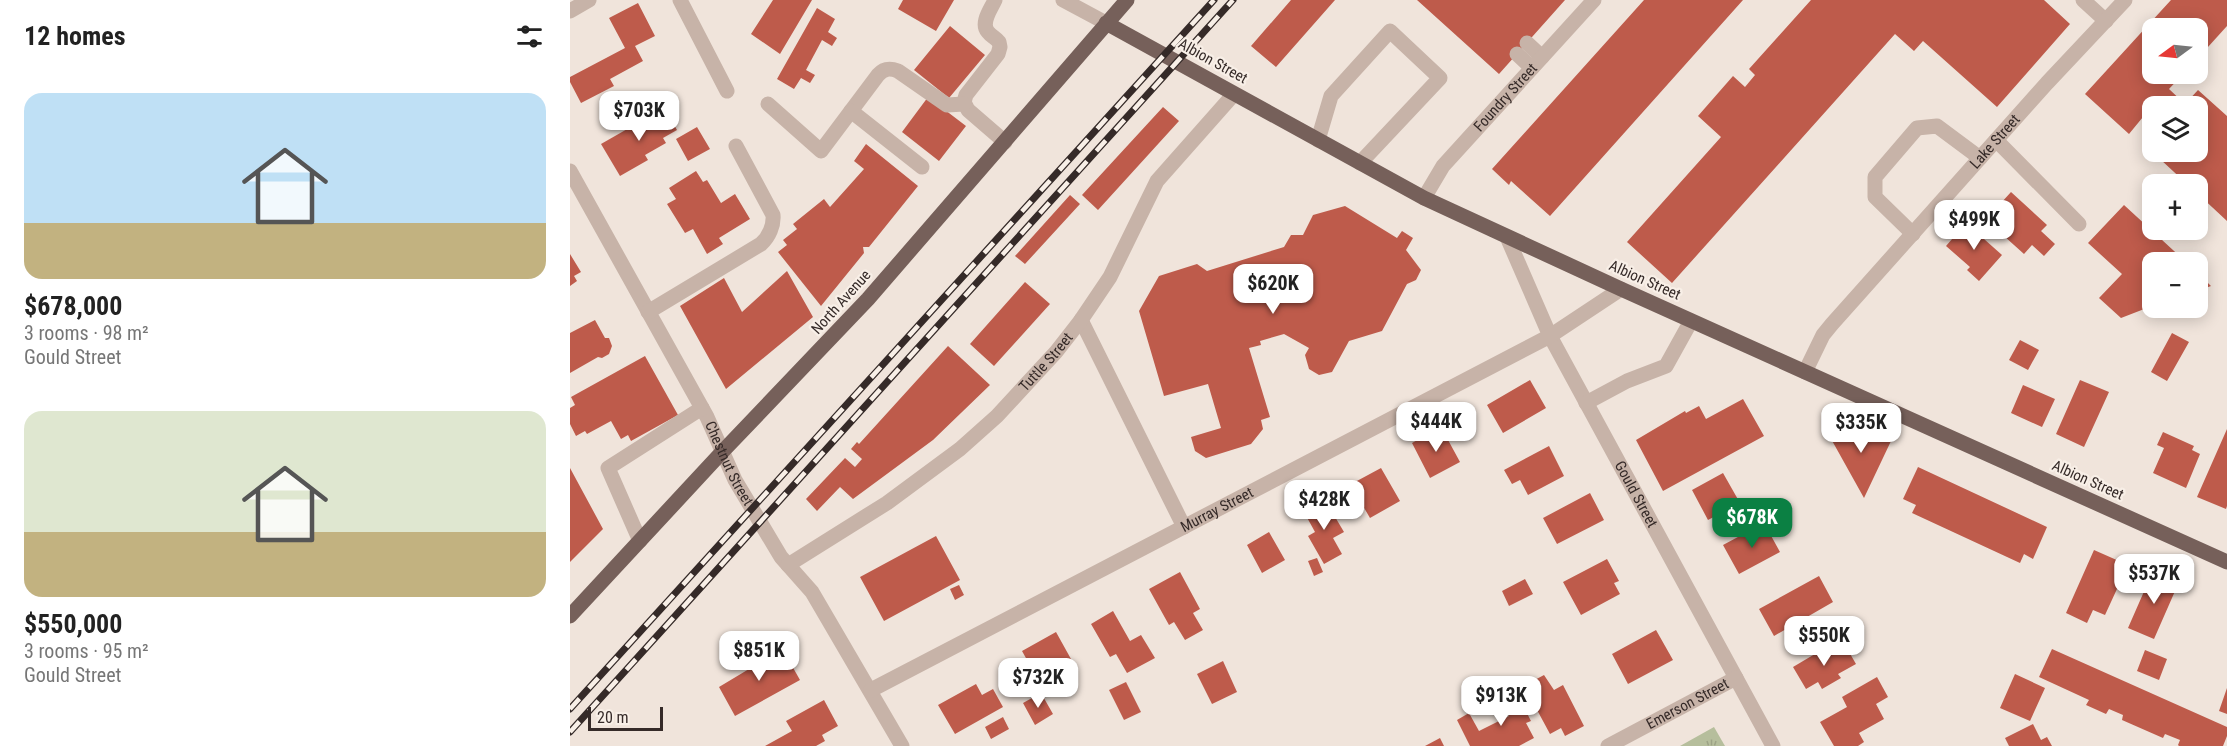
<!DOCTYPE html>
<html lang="en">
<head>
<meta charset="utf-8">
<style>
	body { margin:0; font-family:"Roboto Condensed",sans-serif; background:#f2f2f2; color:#222; height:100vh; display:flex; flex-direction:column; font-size:22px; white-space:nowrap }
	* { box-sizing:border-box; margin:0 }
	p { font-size:20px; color:#767676 }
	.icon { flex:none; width:33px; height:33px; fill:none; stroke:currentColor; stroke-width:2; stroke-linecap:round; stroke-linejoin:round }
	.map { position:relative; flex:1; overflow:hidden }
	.side { display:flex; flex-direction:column; background:#fff; width:570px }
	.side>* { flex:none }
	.needle { width:39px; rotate:255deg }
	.controls { position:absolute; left:1572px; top:18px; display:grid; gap:12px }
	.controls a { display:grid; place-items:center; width:66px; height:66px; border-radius:12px; background:#fff; box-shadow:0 3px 15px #0003; font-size:30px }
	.scale { position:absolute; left:18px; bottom:15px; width:75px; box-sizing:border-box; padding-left:6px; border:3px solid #352a28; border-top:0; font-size:16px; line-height:21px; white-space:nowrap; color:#352a28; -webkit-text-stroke:4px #f8efe7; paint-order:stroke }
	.price { position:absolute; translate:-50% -51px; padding:0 14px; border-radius:12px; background:#fff; color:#222; font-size:20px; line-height:39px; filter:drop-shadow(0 2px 3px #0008) }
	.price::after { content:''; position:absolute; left:50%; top:36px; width:18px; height:14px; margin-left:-9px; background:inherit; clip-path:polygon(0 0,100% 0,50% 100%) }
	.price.active { background:#0b8043; color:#fff }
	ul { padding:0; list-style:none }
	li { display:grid; align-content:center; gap:12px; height:318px; padding:0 24px }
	li span { display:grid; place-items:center; height:186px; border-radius:18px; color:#555 }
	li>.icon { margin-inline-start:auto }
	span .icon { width:108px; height:108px; fill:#fffc; stroke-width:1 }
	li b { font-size:26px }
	h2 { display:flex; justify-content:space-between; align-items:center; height:72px; padding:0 24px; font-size:26px }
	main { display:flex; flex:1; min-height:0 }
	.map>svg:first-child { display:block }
	.park { fill:url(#park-tufts) }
	.building { fill:#be5b4b }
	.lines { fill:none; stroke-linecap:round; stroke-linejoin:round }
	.minor { stroke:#c7b3a8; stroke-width:15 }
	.major { stroke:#76605a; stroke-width:15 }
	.rail-casing { stroke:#352a28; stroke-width:7 }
	.rail { stroke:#f8efe7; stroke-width:4.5; stroke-dasharray:14; stroke-linecap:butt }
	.labels { text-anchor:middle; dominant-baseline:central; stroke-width:4.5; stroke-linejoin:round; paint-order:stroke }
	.street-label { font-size:15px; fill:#352a28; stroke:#f8efe7 }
</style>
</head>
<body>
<main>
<section class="side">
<h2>12 homes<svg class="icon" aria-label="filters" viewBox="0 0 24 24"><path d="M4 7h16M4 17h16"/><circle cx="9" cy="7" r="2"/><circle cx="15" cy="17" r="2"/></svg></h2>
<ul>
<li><span style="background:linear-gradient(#bfe0f5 70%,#c2b280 0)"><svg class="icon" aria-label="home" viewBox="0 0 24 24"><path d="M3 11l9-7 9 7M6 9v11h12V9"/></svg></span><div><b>$678,000</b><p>3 rooms · 98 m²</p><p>Gould Street</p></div></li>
<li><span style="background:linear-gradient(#dfe7d0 65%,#c2b280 0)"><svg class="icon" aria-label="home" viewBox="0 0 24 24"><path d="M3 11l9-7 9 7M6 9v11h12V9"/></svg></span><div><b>$550,000</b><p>3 rooms · 95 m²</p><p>Gould Street</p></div></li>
</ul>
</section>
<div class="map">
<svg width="1657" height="746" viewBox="0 0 1657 746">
	<defs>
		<pattern id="park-tufts" width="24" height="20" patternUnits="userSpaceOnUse" patternTransform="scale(1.5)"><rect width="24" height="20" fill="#b6be9c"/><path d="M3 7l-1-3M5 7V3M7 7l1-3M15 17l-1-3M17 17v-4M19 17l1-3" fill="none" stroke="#9da386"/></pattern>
	</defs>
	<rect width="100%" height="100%" fill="#f0e4db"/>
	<path class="park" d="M 1144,727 L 1155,746 L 1110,746 Z"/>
	<path class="building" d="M 203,0 L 242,0 L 210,54 L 181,34 Z
		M 333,0 L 384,0 L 366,31 L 328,9 Z
		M 721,0 L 765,0 L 706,67 L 681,46 Z
		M 847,0 L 995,0 L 929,74 Z
		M 1074,0 L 1173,0 L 980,216 L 941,181 L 939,185 L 922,169 Z
		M 1241,0 L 1474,0 L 1500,24 L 1427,107 L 1353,41 L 1344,51 L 1325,34 L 1102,283 L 1057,242 L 1151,137 L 1128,116 L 1163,76 L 1175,87 L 1185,75 L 1179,69 Z
		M 1601,0 L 1657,0 L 1657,26 L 1628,58 L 1628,28 L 1582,28 L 1582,74 L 1613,74 L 1599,89 L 1615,104 L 1628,90 L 1657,116 L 1657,221 L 1628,194 L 1628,184 L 1617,184 L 1577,147 L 1582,141 L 1582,152 L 1628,152 L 1628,106 L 1582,106 L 1559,134 L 1515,94 Z
		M 68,3 L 85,36 L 65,46 L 73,61 L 40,79 L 44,86 L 11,103 L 0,82 L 0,77 L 55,48 L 39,18 Z
		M 247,8 L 265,19 L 258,32 L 267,38 L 262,46 L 252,40 L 236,70 L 245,75 L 240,83 L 231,78 L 224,89 L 207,79 Z
		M 380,26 L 415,55 L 379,98 L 344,70 Z
		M 358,97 L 396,126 L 369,161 L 332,132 Z
		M 593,107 L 609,121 L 528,210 L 512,195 Z
		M 94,108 L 107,130 L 93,138 L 96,143 L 75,155 L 78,160 L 50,176 L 31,144 Z
		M 127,127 L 140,149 L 118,161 L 106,139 Z
		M 296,144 L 348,186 L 299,247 L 293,247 L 294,253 L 251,306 L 208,252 L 217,245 L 213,240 L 227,229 L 223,224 L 254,199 L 260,207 L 294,169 L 284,161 Z
		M 126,171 L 133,182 L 137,180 L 151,203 L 165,194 L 180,219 L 149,238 L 153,244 L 137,254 L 123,229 L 115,233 L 97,204 L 106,199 L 99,188 Z
		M 1441,192 L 1477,225 L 1471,231 L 1485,244 L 1474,256 L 1462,245 L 1454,254 L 1434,236 L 1438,231 L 1421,214 Z
		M 500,195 L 510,204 L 455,264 L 445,256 Z
		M 1554,205 L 1616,262 L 1582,262 L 1582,306 L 1551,318 L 1529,298 L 1552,274 L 1518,243 Z
		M 775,206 L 827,238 L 832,231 L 843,238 L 836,250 L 851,270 L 846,280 L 837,284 L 812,331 L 779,341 L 762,372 L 749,375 L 739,369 L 735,355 L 739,348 L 714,334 L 690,341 L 691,345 L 679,348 L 700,417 L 691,420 L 693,429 L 681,444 L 636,458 L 625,451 L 621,437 L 651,428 L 638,384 L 594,396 L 569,311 L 589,276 L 627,264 L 637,271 L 714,247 L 721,235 L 733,235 L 743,215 Z
		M 1396,223 L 1432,255 L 1409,281 L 1397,270 L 1400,267 L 1376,246 Z
		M 0,254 L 11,272 L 4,276 L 7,281 L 0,286 Z
		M 217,271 L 243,317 L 156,389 L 110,306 L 154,278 L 172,312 Z
		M 1628,273 L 1641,286 L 1628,291 Z
		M 455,282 L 480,304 L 424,366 L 400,344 Z
		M 25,320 L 35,338 L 39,338 L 42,346 L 39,354 L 32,358 L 28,357 L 0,373 L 0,333 Z
		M 1602,333 L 1619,342 L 1597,381 L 1581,372 Z
		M 1450,340 L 1469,350 L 1458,370 L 1439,360 Z
		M 378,346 L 420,385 L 363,440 L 283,499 L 270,487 L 247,511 L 236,499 L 275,458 L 285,467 L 292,459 L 281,449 L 287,442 L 289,444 Z
		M 75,356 L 108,415 L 61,441 L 58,435 L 51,439 L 41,421 L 17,434 L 15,431 L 6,436 L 0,424 L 0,408 L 5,405 L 1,397 Z
		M 960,380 L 976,408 L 933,433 L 917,405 Z
		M 1510,380 L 1539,392 L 1514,447 L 1486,434 Z
		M 1453,385 L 1485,399 L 1472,427 L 1441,413 Z
		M 1173,399 L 1194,436 L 1093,491 L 1066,440 L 1115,411 L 1116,413 L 1129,406 L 1136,419 Z
		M 1284,424 L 1321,441 L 1294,498 L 1260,437 Z
		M 871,427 L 890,462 L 860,478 L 842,443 Z
		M 1657,429 L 1657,506 L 1656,509 L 1627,497 Z
		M 1593,432 L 1624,446 L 1622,450 L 1630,454 L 1616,488 L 1583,473 L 1594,448 L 1587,445 Z
		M 979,446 L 994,476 L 958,495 L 950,480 L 942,484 L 934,470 Z
		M 1348,467 L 1477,527 L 1463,559 L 1454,554 L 1450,563 L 1342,513 L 1346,505 L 1333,499 Z
		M 0,468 L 33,529 L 0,562 Z
		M 811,468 L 830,501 L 800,518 L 789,499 L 794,496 L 785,482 Z
		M 1153,473 L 1170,503 L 1138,520 L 1122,490 Z
		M 1020,493 L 1034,520 L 987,544 L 973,518 Z
		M 755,500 L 774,532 L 763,538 L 772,554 L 754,564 L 738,536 L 745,532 L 734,512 Z
		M 1194,523 L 1210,552 L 1169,574 L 1153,545 Z
		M 699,532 L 715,560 L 692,573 L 677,545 Z
		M 366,536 L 390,580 L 314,621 L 290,577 Z
		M 1524,550 L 1558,565 L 1535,615 L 1523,610 L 1517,623 L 1496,613 Z
		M 747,558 L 753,572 L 744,576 L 738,561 Z
		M 1037,559 L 1049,581 L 1044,583 L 1050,594 L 1011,615 L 993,582 Z
		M 1583,571 L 1609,582 L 1584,639 L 1558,628 Z
		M 610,572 L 630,609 L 623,613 L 633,630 L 615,640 L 604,622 L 599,625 L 579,589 Z
		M 1249,576 L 1263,602 L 1204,636 L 1189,609 Z
		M 955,579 L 963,594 L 939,606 L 932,591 Z
		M 389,585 L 394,595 L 385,600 L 380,589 Z
		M 543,611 L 560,641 L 571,635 L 585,658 L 557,673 L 546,654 L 540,657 L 521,624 Z
		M 1086,630 L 1103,660 L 1058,684 L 1042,654 Z
		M 486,632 L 506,668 L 491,676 L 495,683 L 476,694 L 452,651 Z
		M 1275,645 L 1286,664 L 1268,674 L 1271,678 L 1252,689 L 1248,682 L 1236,689 L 1223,667 L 1255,648 L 1258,654 Z
		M 1482,649 L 1657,727 L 1657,736 L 1653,746 L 1609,746 L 1608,745 L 1610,740 L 1595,734 L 1593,738 L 1552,720 L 1553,715 L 1539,709 L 1536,714 L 1516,705 L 1519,700 L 1469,677 Z
		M 213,650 L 230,680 L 165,716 L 149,687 L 179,669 L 175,663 L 194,652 L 198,659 Z
		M 1575,650 L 1597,659 L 1589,680 L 1567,671 Z
		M 653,661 L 667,692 L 642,704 L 627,674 Z
		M 1445,674 L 1475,688 L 1460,721 L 1430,708 Z
		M 974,675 L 984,690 L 993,685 L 1014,726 L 995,736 L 991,728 L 980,734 L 959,695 L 966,691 L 961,682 Z
		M 1307,677 L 1318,697 L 1306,704 L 1314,719 L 1289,733 L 1294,742 L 1288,746 L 1264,746 L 1250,722 L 1277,707 L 1272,697 Z
		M 556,682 L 571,712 L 554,720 L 539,690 Z
		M 406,684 L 412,695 L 423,689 L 433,707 L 385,734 L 368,705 Z
		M 1657,688 L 1657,714 L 1649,711 Z
		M 945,690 L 961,721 L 956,723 L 964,738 L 949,746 L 900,746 L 887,720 L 899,713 L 909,731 L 939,716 L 930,698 Z
		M 471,693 L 483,714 L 465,725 L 453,703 Z
		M 254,700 L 268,726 L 252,735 L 255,741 L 246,746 L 195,746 L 222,731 L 216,721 Z
		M 433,717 L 439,729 L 421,739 L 415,727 Z
		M 1463,724 L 1471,740 L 1477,737 L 1482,746 L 1439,746 L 1435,738 Z
		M 870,738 L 874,746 L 855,746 Z"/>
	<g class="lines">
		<g class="minor">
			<path d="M 110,0 L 157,91"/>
			<path d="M 425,0 C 421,9 410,23 418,32 C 421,36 426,38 429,42 L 430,47 L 428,54 L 396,95 L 394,102 L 398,110 L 435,142"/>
			<path d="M 493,0 L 536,23"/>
			<path d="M 1513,0 L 1536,21"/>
			<path d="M 0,11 L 19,0"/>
			<path d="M 957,43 L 972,57"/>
			<path d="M 947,54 L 962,68"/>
			<path d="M 198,104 L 251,151 L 308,75 C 314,68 320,68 328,71 L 377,105 L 394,104"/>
			<path d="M 281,111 L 352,167"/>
			<path d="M 748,140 L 761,96 L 820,31 L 870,78 L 790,163"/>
			<path d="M 1426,140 L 1509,224"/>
			<path id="s1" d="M 0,171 L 137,417 L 165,480 L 211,557 L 242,592 L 332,746"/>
			<path id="s2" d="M 854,198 L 873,166 L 1024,0"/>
			<path d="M 1343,234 L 1305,197 L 1305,177 L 1347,128 L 1367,126 L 1410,158"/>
			<path id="s3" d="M 937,237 L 980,336 L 1203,746"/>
			<path d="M 78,312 L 191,244 C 199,237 204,225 203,215 L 166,146"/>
			<path d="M 511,320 L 614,527"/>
			<path id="s4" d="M 1235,372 L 1253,335 L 1262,324 L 1477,83 L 1555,0"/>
			<path d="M 1016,403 L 1057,381 L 1096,366 L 1121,321"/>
			<path d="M 70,541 L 38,468 L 132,408"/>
			<path id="s5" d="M 218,565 L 317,503 L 390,449 L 427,416 L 486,352 L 511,320 L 540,277 L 587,181 L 664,94"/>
			<path id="s6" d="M 301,690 L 980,336 L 1051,289"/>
			<path id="s7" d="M 1038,746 L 1166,678"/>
		</g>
		<path class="major" d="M 536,23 L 854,198 L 1051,289 L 1657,562
			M 0,616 L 153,451 L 298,299 L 557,0"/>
		<defs>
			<path id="rail" d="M 0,709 L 644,0
				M 0,732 L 663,0"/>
		</defs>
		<use href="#rail" class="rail-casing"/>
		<use href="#rail" class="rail"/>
	</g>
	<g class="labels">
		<g class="street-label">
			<text transform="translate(643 61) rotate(29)">Albion Street</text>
			<text stroke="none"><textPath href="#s2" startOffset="130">Foundry Street</textPath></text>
			<text stroke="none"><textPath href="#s4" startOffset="300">Lake Street</textPath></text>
			<text transform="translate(1075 280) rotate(24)">Albion Street</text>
			<text transform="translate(271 302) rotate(-48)">North Avenue</text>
			<text stroke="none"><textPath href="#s5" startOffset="330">Tuttle Street</textPath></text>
			<text stroke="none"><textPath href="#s1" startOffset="333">Chestnut Street</textPath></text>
			<text transform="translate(1518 480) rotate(24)">Albion Street</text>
			<text stroke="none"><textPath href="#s3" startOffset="288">Gould Street</textPath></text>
			<text stroke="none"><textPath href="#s6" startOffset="390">Murray Street</textPath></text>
			<text stroke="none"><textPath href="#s7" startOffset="90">Emerson Street</textPath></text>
		</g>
	</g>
</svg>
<div class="controls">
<a><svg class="needle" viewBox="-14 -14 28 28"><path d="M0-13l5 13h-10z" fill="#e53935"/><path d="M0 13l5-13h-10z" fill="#767676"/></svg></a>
<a><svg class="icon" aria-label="layers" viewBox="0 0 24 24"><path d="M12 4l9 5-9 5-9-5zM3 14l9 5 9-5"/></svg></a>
<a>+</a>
<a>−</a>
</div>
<div class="scale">20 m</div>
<b class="price" style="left:69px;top:142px">$703K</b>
<b class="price" style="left:1404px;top:251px">$499K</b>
<b class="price" style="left:703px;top:315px">$620K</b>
<b class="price" style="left:866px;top:453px">$444K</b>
<b class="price" style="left:1291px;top:454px">$335K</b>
<b class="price" style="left:754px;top:531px">$428K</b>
<b class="price active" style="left:1182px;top:549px">$678K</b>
<b class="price" style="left:1584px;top:605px">$537K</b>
<b class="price" style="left:1254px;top:667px">$550K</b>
<b class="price" style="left:189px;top:682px">$851K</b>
<b class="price" style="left:468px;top:709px">$732K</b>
<b class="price" style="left:931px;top:727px">$913K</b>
</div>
</main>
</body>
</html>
